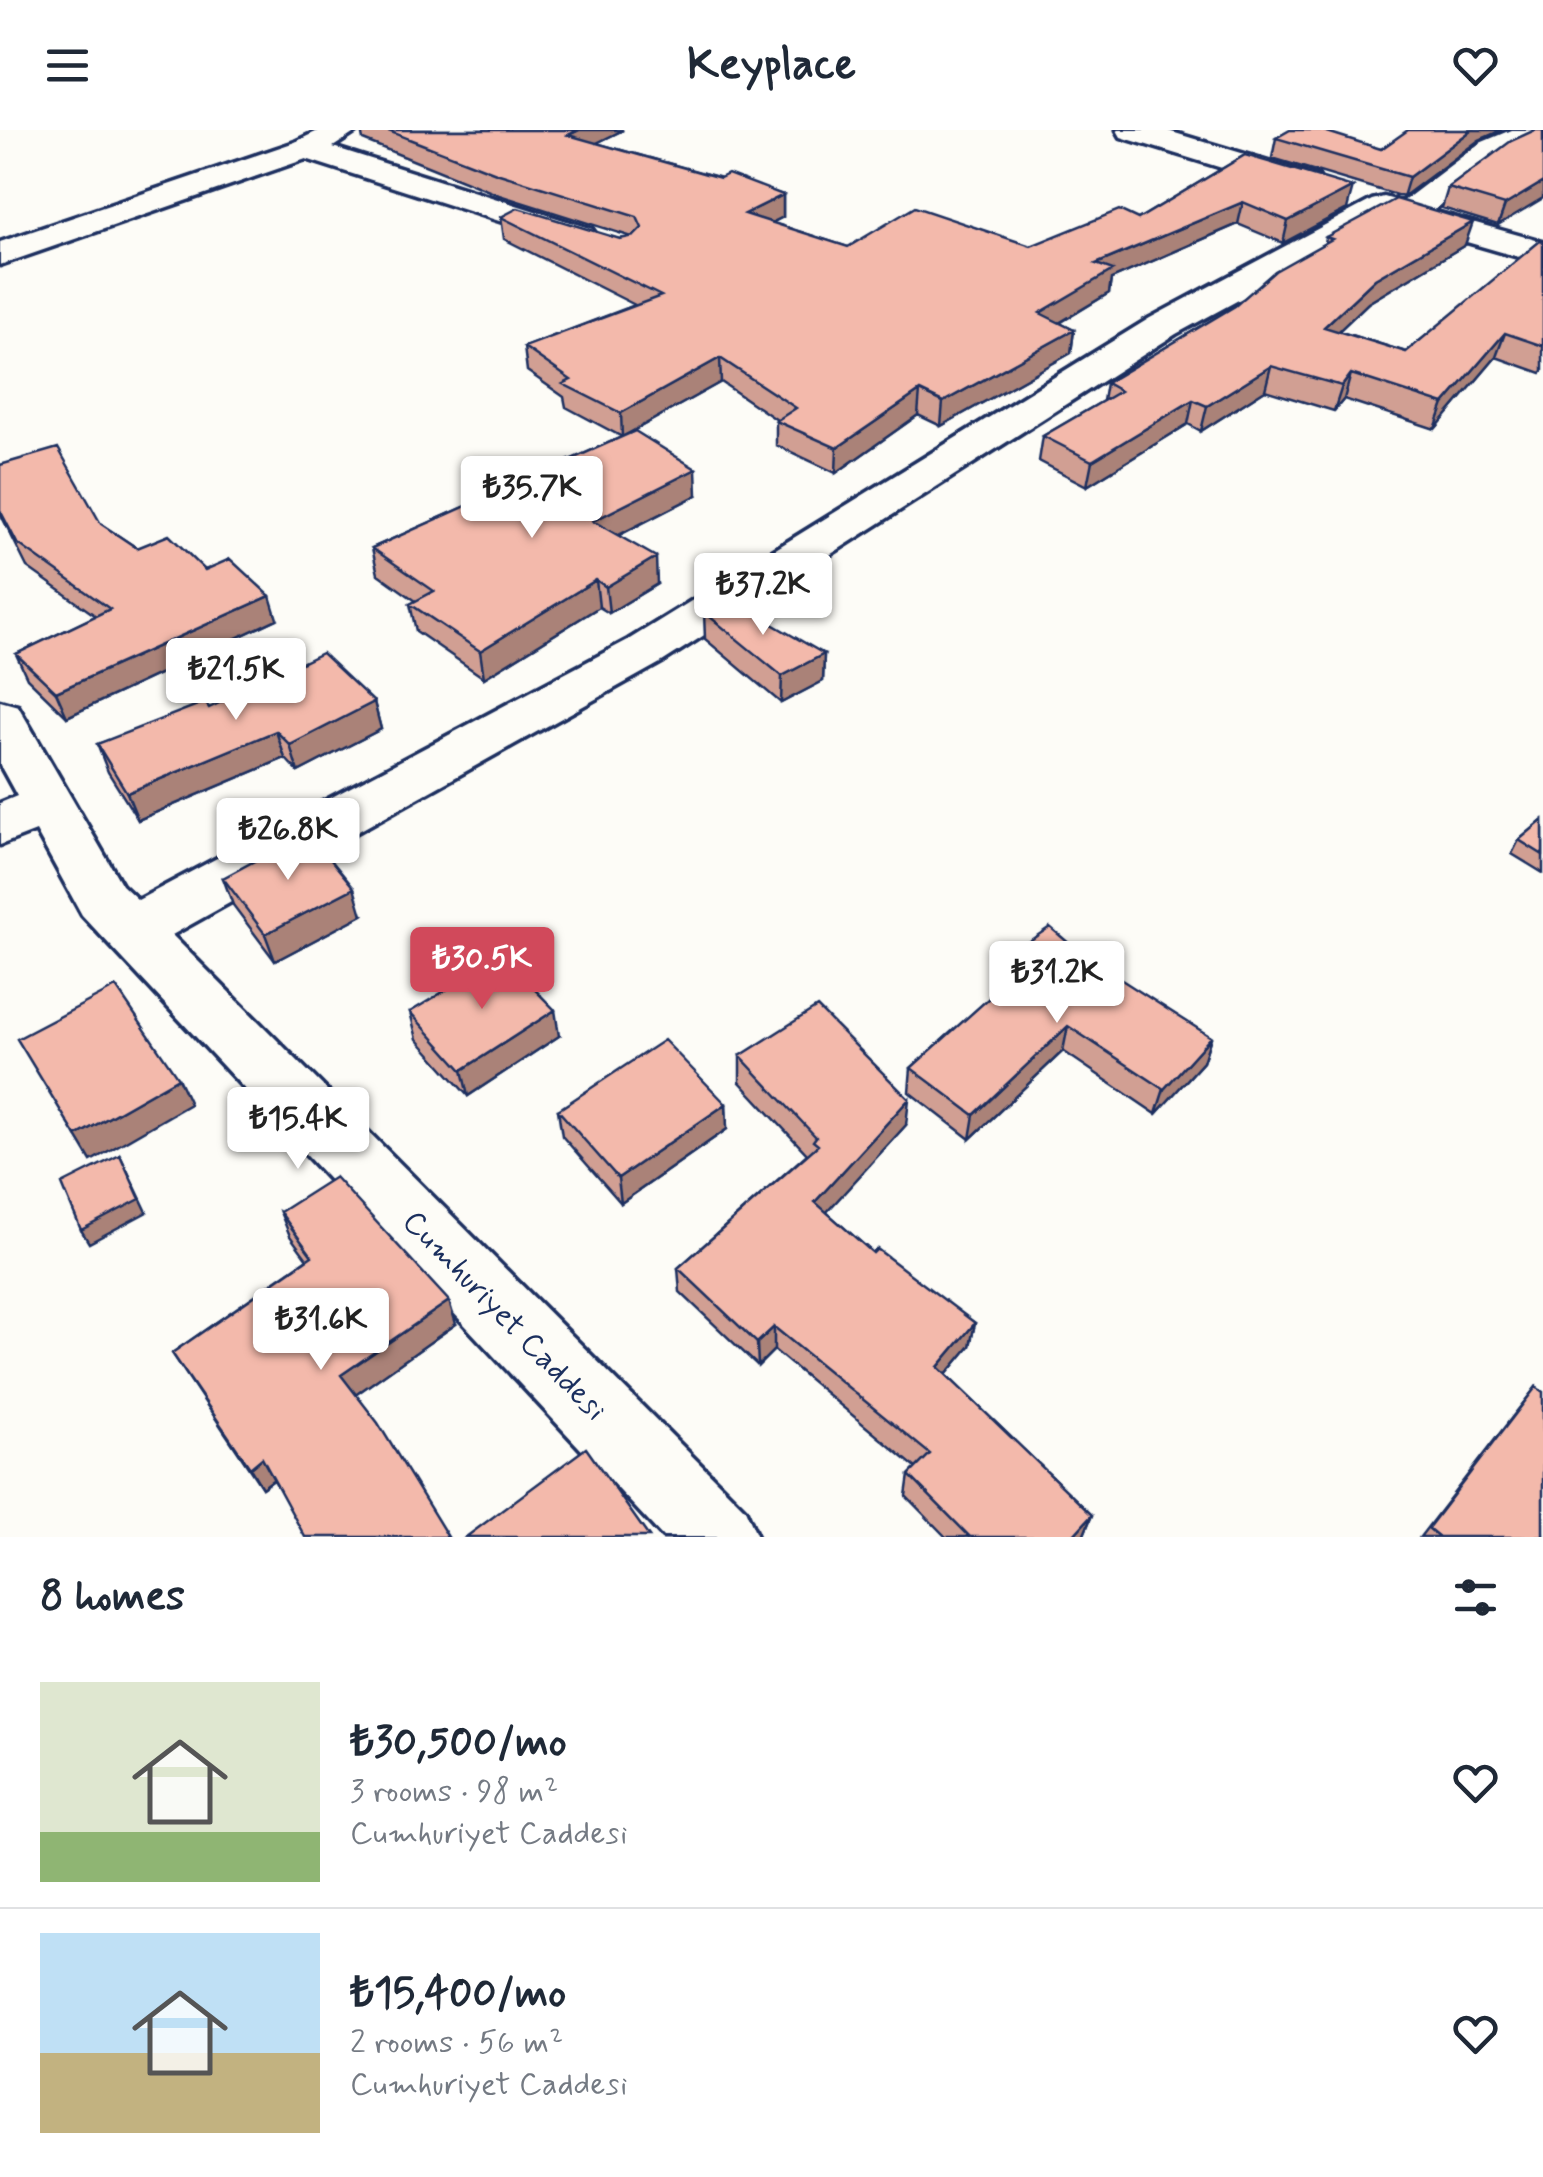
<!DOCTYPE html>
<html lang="en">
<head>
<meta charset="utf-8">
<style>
	body { margin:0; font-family:Mynerve,sans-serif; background:#f2f2f3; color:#1f2937; height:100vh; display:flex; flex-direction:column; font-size:38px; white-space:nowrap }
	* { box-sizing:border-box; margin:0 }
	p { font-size:32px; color:#747a83 }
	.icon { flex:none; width:55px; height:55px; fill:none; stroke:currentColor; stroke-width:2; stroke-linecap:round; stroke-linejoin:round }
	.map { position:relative; height:1407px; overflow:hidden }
	.sheet { display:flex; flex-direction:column; background:#fff; flex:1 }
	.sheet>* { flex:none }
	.price { position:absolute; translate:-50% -85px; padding:0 22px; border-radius:10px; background:#fff; color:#222; font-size:32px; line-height:65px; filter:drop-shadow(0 2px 5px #0008) }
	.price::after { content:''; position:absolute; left:50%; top:60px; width:30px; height:22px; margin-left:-15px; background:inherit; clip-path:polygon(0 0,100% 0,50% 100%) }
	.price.current { background:#d1495b; color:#fff }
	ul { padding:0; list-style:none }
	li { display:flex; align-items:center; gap:30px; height:250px; padding:0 40px }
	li+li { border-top:2px solid #e0e1e3 }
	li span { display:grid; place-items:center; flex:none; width:280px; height:200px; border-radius:0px; color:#555 }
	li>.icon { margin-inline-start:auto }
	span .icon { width:120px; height:120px; fill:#fffc; stroke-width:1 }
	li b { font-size:42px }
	h2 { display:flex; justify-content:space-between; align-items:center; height:120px; padding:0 40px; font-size:42px }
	header { display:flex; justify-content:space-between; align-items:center; height:130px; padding:0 40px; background:#fff; font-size:45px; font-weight:700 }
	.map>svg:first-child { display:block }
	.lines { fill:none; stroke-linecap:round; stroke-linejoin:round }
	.minor-casing { stroke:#1b2f5e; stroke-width:7 }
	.minor { fill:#fdfcf7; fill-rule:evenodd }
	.wall { fill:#d19f93; stroke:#1b2f5e; stroke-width:2.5 }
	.shaded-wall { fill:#aa8278; stroke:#1b2f5e; stroke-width:2.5 }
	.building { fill:#f3b9ab; stroke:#1b2f5e; stroke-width:2.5 }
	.labels { text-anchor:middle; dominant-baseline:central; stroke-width:8; stroke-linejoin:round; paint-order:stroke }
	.street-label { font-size:32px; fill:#1b2f5e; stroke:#fdfcf7 }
</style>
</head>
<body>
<header><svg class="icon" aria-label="menu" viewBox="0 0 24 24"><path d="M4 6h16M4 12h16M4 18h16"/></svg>Keyplace<svg class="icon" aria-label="heart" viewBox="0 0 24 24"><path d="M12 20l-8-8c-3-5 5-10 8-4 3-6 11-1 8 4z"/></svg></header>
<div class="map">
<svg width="1543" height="1407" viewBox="0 0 1543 1407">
	<rect width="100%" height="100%" fill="#fdfcf7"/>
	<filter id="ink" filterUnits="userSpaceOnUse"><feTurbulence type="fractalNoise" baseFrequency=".01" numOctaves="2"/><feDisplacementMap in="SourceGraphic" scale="20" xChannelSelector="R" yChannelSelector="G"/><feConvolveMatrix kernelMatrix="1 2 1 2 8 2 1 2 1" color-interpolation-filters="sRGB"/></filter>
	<g filter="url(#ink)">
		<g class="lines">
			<defs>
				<path id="minor" d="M 320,0 L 359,0 L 333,17 L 592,99 L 597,106 L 592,113 L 580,116 L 568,113 L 306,29 L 0,135 L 0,112 L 295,12 Z
					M 1117,0 L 1165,0 L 1318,46 L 1322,53 L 1318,60 L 1294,60 L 1121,7 Z
					M 1511,0 L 1543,0 L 1543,9 L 1502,27 L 1433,81 L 1543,112 L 1543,134 L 1387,89 L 1176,204 L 662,532 L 172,805 L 745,1379 L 757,1407 L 663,1407 L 82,785 L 36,701 L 0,715 L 0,673 L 17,666 L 0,635 L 0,571 L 18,576 L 122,755 L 138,770 L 628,510 L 1150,188 L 1372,70 L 1384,67 L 1402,72 L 1480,13 Z"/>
			</defs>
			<use href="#minor" class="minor-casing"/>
			<use href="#minor" class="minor"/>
		</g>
		<path class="wall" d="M 361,0 L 623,0 L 596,13 L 783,65 L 783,87 L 772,93 L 848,117 L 1031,116 L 1138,89 L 1245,25 L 1347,79 L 1283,113 L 1238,94 L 1111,149 L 1109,163 L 1060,193 L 1074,200 L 1071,223 L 941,296 L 918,285 L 836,343 L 776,315 L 776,291 L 777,290 L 721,252 L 624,306 L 697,365 L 618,406 L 657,454 L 609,483 L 599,477 L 484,548 L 416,501 L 410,474 L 416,471 L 378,444 L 372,418 L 622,307 L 566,277 L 564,267 L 527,241 L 524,217 L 635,175 L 504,109 L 501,87 L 620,109 L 632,107 L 499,65 L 363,10 Z
			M 1535,0 L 1498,95 L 1442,78 L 1448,58 Z
			M 1276,8 L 1381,19 L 1479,10 L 1403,67 L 1272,28 Z
			M 1326,107 L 1465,115 L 1368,173 L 1338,201 L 1406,222 L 1543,112 L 1543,241 L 1541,243 L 1496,227 L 1435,299 L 1344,269 L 1334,281 L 1265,260 L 1201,301 L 1188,294 L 1087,356 L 1039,331 L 1043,306 L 1103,271 L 1106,253 L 1235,176 L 1325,113 Z
			M 0,335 L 101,394 L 137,418 L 205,440 L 277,489 L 67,587 L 27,548 L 16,524 L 96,486 L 27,437 L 0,383 Z
			M 704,482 L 824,524 L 823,551 L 781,573 L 705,509 Z
			M 374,572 L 381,599 L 298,642 L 285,628 L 138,690 L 108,642 L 97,614 L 209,578 Z
			M 1543,690 L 1543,743 L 1512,724 L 1519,710 Z
			M 223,748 L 362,785 L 275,831 L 233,775 Z
			M 1013,822 L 1113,851 L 1211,907 L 1203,932 L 1156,984 L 1063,921 L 970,1009 L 909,962 L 911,938 L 1011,849 L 1009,847 Z
			M 410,882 L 559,906 L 468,966 L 417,909 Z
			M 740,926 L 906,995 L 826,1082 L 873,1123 L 975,1193 L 970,1216 L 946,1245 L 1092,1385 L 1083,1407 L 946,1407 L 906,1366 L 909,1345 L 916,1338 L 774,1220 L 758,1236 L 680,1162 L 678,1138 L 807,1024 L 740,952 Z
			M 726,974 L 727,999 L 621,1073 L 562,1006 L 558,980 Z
			M 280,1082 L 456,1194 L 356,1264 L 274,1350 L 262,1358 L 172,1223 L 307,1129 L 290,1106 Z
			M 1536,1257 L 1543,1407 L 1420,1407 L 1513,1286 Z"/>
		<path class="shaded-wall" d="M 579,0 L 623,0 L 570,26 L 568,5 Z
			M 1472,0 L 1502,0 L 1479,10 L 1403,67 L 1409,47 Z
			M 1543,52 L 1543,68 L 1498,95 L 1505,75 Z
			M 1353,57 L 1347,79 L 1283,113 L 1288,91 Z
			M 783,65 L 783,87 L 745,106 L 745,84 Z
			M 1243,72 L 1238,94 L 1111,149 L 1109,163 L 1037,206 L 1040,183 L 1096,134 Z
			M 1473,92 L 1465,115 L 1368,173 L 1318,221 L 1324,197 L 1375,149 Z
			M 1074,200 L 1071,223 L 941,296 L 943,272 Z
			M 1505,203 L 1496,227 L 1435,299 L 1444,274 Z
			M 720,228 L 721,252 L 622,307 L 621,283 Z
			M 1271,236 L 1265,260 L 1201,301 L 1207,276 Z
			M 1351,244 L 1344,269 L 1334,281 L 1342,256 Z
			M 920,261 L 918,285 L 836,343 L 837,318 Z
			M 1193,270 L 1188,294 L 1087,356 L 1092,331 Z
			M 696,339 L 697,365 L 595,417 L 593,391 Z
			M 656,427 L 657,454 L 609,483 L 606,457 Z
			M 596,450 L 599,477 L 484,548 L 480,521 Z
			M 270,466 L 277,489 L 67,587 L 56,562 Z
			M 824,524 L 823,551 L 781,573 L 782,546 Z
			M 374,572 L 381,599 L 298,642 L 290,615 Z
			M 276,601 L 285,628 L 138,690 L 127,663 Z
			M 354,758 L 362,785 L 275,831 L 265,804 Z
			M 555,880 L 559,906 L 468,966 L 462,940 Z
			M 1068,896 L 1063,921 L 970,1009 L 974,985 Z
			M 1211,907 L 1203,932 L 1156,984 L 1164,959 Z
			M 178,948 L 190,974 L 91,1031 L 76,1006 Z
			M 909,969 L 906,995 L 814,1096 L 815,1072 Z
			M 726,974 L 727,999 L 621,1073 L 618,1048 Z
			M 120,1025 L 147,1082 L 89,1113 L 81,1100 Z
			M 449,1171 L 456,1194 L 351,1268 L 341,1245 Z
			M 975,1193 L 970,1216 L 934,1259 L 938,1237 Z
			M 774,1197 L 774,1220 L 758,1236 L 757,1213 Z
			M 262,1328 L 274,1349 L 262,1358 L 250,1338 Z
			M 1092,1385 L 1083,1407 L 1072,1407 Z"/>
		<path class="building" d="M 386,0 L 579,0 L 568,5 L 720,48 L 728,44 L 783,65 L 745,84 L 848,117 L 915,77 L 1031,116 L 1119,80 L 1138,89 L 1245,25 L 1353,57 L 1288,91 L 1243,72 L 1096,134 L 1113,140 L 1040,183 L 1074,200 L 943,272 L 920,261 L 837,318 L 776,291 L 796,278 L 720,228 L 621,283 L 563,254 L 571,250 L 524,217 L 661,166 L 501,87 L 518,78 L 620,109 L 634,106 L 642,98 L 637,87 L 496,43 Z
			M 1290,0 L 1321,0 L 1381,19 L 1408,0 L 1472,0 L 1409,47 L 1276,8 Z
			M 1535,0 L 1543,0 L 1543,52 L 1505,75 L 1448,58 L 1511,11 Z
			M 1396,69 L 1473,92 L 1375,149 L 1324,197 L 1406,222 L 1540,111 L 1543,112 L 1543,216 L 1505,203 L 1444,274 L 1351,244 L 1342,256 L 1271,236 L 1207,276 L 1193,270 L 1092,331 L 1043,306 L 1120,261 L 1106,253 L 1235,176 L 1275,141 L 1332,109 L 1326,107 Z
			M 635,301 L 696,339 L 593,391 L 656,427 L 606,457 L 596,450 L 480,521 L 410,474 L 434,461 L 372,418 Z
			M 58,318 L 101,394 L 137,418 L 169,405 L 205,440 L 230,429 L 270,466 L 56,562 L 16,524 L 110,479 L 17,413 L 0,380 L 0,335 Z
			M 727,468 L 824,524 L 782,546 L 704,482 Z
			M 322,523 L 374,572 L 290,615 L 276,601 L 127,663 L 97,614 L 205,572 L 209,578 Z
			M 1543,690 L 1543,725 L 1519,710 Z
			M 308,702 L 354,758 L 265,804 L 223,748 Z
			M 1050,797 L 1113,851 L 1117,847 L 1211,907 L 1164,959 L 1068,896 L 974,985 L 911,938 L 1027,834 L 1013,822 Z
			M 502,826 L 555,880 L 462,940 L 410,882 Z
			M 116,857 L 178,948 L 76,1006 L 17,909 Z
			M 817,877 L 909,969 L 815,1072 L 873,1123 L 877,1119 L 975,1193 L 938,1237 L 1092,1385 L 1072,1407 L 970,1407 L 909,1345 L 930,1324 L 774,1197 L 757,1213 L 678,1138 L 818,1015 L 813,1011 L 816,1007 L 740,926 Z
			M 664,910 L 726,974 L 618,1048 L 558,980 Z
			M 120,1025 L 140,1069 L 81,1100 L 62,1054 Z
			M 335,1047 L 449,1171 L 341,1245 L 378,1293 L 448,1407 L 305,1407 L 262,1328 L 250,1338 L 172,1223 L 312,1126 L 280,1082 Z
			M 1536,1257 L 1543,1262 L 1543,1407 L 1439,1407 L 1428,1398 Z
			M 586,1318 L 649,1407 L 466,1407 Z"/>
	</g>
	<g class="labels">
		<g class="street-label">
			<text transform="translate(504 1186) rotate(46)">Cumhuriyet Caddesi</text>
		</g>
	</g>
</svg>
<b class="price" style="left:532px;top:411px">₺35.7K</b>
<b class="price" style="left:763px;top:508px">₺37.2K</b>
<b class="price" style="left:236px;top:593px">₺21.5K</b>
<b class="price" style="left:288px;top:753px">₺26.8K</b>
<b class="price current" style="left:482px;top:882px">₺30.5K</b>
<b class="price" style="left:1057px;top:896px">₺31.2K</b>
<b class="price" style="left:298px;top:1042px">₺15.4K</b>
<b class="price" style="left:321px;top:1243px">₺31.6K</b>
</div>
<section class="sheet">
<h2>8 homes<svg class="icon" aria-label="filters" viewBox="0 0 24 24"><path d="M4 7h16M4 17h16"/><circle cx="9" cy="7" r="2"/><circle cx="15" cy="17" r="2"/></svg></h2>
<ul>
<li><span style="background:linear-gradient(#dfe7d0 75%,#8fb573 0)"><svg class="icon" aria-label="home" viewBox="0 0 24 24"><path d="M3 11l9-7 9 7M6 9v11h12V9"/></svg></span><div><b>₺30,500/mo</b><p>3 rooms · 98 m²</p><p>Cumhuriyet Caddesi</p></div><svg class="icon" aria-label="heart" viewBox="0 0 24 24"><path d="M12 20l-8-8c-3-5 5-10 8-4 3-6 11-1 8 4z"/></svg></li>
<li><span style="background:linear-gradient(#bfe0f5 60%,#c2b280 0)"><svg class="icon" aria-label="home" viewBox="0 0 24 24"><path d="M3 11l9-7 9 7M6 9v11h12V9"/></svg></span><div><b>₺15,400/mo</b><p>2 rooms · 56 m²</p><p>Cumhuriyet Caddesi</p></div><svg class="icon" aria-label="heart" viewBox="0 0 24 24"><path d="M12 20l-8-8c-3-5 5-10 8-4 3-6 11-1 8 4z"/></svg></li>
</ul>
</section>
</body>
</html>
